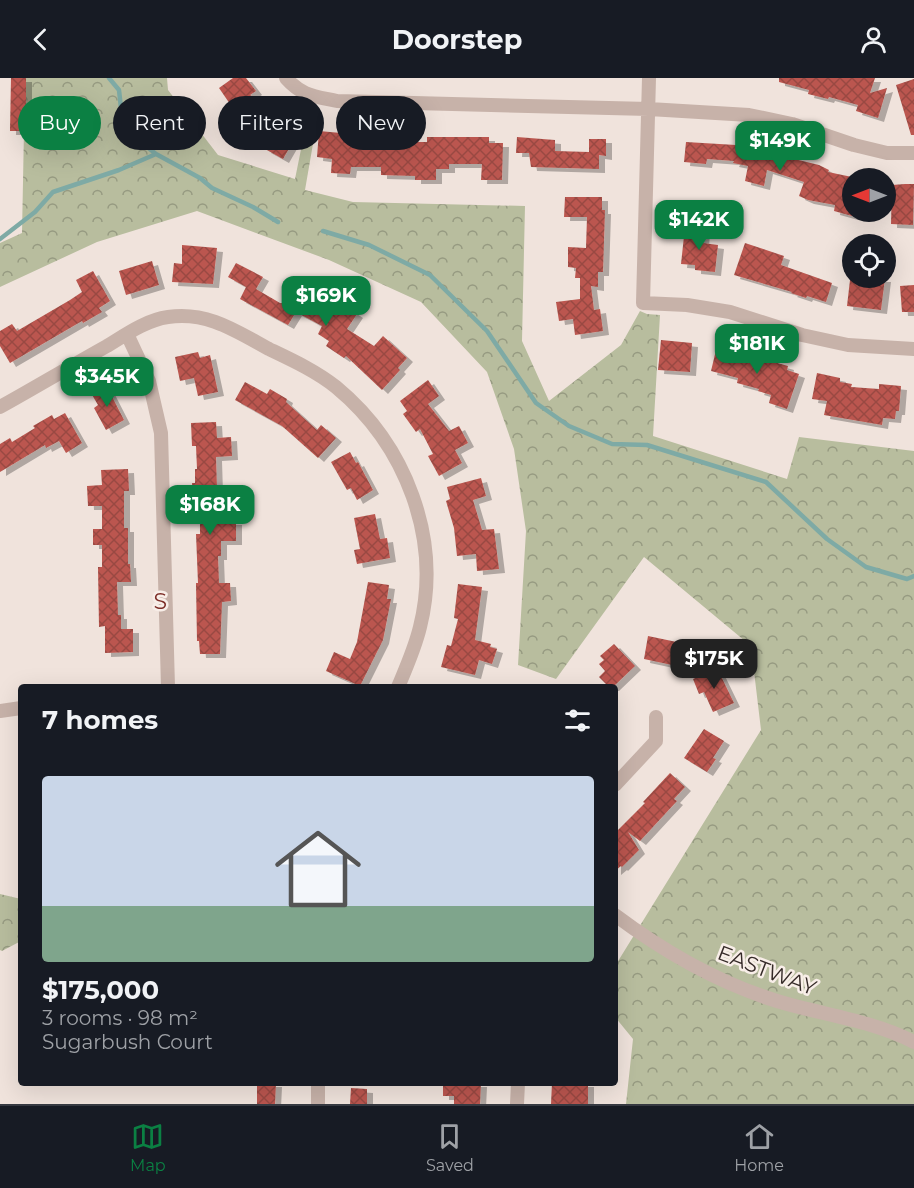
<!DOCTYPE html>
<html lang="en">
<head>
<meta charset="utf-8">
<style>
	body { margin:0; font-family:Montserrat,sans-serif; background:#20242c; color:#f1f3f6; height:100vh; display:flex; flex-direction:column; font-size:22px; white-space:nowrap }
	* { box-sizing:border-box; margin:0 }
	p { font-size:20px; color:#9ea1a6 }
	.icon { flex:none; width:33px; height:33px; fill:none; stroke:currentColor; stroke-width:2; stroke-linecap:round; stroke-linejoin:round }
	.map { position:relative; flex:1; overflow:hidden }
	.sheet { position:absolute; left:18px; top:606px; width:600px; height:402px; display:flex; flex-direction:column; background:#171b24; border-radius:6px; box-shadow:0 6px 24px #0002 }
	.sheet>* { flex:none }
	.top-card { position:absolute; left:18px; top:18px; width:600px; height:54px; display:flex; gap:12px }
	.needle { width:39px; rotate:270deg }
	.tools { position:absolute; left:842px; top:90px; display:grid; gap:12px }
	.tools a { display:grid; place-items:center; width:54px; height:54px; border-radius:50%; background:#171b24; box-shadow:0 6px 24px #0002; font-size:30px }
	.price { position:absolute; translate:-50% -51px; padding:0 14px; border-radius:12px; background:#0b8043; color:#fff; font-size:20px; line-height:39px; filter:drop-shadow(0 2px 3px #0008) }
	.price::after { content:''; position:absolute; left:50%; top:36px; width:18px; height:14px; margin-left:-9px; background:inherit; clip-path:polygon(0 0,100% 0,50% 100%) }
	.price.current { background:#222; color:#fff }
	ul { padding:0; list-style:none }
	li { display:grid; align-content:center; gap:12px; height:318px; padding:0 24px }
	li+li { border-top:2px solid #363941 }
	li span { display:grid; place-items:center; height:186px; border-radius:6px; color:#555 }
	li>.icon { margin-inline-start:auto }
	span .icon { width:108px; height:108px; fill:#fffc; stroke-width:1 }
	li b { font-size:26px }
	h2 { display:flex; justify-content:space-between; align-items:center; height:72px; padding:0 24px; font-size:26px }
	.pill { padding:0 21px; border-radius:27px; background:#171b24; box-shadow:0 6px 24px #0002; font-size:21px; line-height:54px }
	.pill.current { background:#0b8043; color:#fff }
	header { display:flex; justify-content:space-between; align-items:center; height:78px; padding:0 24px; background:#171b24; font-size:27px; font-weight:700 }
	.dock { display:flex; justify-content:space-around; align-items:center; height:84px; border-top:2px solid #363941; background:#171b24; font-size:16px; color:#9ea1a6 }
	.dock a { display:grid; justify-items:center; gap:3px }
	.dock .current { color:#0b8043 }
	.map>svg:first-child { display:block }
	.forest { fill:url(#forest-crowns) }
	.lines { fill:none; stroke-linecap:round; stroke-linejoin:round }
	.stream { stroke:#7eaaa5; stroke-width:4.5 }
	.building { fill:url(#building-cross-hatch); filter:url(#shadow) }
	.minor { stroke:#c7b2a9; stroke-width:14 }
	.labels { text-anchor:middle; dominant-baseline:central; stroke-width:5; stroke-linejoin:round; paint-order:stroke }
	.street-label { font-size:21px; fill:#352a28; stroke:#f8eee8 }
	.neighbourhood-label { font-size:22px; letter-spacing:1.5px; fill:#7d2e28; stroke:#f8eee8 }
</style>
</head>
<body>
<header><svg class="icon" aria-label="back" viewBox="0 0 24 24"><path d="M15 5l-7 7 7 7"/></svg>Doorstep<svg class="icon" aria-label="person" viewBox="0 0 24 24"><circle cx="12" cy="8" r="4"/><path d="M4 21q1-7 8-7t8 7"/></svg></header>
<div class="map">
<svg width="914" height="1026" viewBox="0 0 914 1026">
	<defs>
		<pattern id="forest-crowns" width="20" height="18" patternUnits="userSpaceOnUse" patternTransform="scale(1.5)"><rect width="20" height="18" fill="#b8bd9e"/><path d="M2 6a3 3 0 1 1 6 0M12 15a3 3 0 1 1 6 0" fill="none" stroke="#969a81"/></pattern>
		<pattern id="building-cross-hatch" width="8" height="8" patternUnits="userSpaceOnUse" patternTransform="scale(1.5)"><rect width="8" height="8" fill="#bb574f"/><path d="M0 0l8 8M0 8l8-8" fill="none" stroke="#994842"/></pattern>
		<filter id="shadow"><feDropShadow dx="6" dy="4" stdDeviation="0" flood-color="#0004"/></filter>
	</defs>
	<rect width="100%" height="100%" fill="#f0e3dc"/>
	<path class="forest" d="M 25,0 L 167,0 L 168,12 L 218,77 L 295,101 L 310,27 L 319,31 L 305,112 L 353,124 L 525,128 L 522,263 L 549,323 L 621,267 L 640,233 L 647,236 L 660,237 L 653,358 L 787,401 L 799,359 L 914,373 L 914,1026 L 626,1026 L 633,961 L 615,939 L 615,888 L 761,652 L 751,568 L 644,479 L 556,601 L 518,587 L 526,453 L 514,371 L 487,294 L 421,224 L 329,182 L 197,133 L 97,164 L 0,209 L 0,165 L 22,155 Z
		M 0,816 L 21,821 L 21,863 L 2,873 L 0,872 Z"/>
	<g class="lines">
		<path class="stream" d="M 109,0 L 119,12 L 121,30 L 130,55 L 156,76 L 200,100 L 212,110 L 253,129 L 278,144
			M 323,153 L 369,167 L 430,197 L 487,253 L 536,325 L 569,348 L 612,366 L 647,367 L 766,404 L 827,461 L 866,489 L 907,501 L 914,498
			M 0,161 L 35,134 L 53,114 L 119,92 L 156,76"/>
	</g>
	<path class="building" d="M 11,0 L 26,0 L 26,53 L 10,53 Z
		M 233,0 L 246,0 L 256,13 L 250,17 L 264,26 L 245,39 L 234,24 L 230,26 L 219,10 Z
		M 779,0 L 875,0 L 870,15 L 887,10 L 878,40 L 856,33 L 858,27 L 829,19 L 828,21 L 808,16 L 809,12 L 779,4 Z
		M 914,1 L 914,57 L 911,57 L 896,7 Z
		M 274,31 L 302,48 L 283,81 L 265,71 L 276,52 L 265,45 Z
		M 319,53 L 341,55 L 340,59 L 366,62 L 366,58 L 404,59 L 404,64 L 427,64 L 427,59 L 489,59 L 489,65 L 503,65 L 502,102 L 481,102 L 482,86 L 449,86 L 449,91 L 436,91 L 436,102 L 415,102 L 415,98 L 381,97 L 381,89 L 351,89 L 350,96 L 331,95 L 332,81 L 317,79 Z
		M 517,59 L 555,62 L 555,73 L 589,74 L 589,61 L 606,61 L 606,78 L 599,77 L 599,91 L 531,89 L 529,75 L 516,75 Z
		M 686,64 L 736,67 L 819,87 L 829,92 L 828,94 L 852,99 L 852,138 L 834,133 L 835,127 L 808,122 L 799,118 L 804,104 L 767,92 L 764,108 L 745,103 L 748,88 L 733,85 L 734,83 L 707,81 L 706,86 L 684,84 Z
		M 905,106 L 914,106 L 913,147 L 891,146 L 892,107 Z
		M 565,119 L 602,119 L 602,132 L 605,132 L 603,194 L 598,194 L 598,209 L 591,208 L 594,232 L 600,231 L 603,253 L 575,257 L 573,241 L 559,243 L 556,224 L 580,221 L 580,200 L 575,200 L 576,190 L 568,189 L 568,169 L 586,170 L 587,139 L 564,139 Z
		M 685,149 L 704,151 L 703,165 L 718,167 L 715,194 L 695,192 L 695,187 L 681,186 Z
		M 745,165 L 784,178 L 781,187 L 832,205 L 826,224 L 807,218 L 806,220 L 791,215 L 792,214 L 734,197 Z
		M 182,167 L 217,170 L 213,206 L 172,204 L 174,185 L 182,186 Z
		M 152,183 L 159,207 L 126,217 L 119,193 Z
		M 236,185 L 263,199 L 256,211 L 280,225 L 284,225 L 293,209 L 333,232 L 339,224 L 357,236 L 347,251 L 374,268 L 383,258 L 407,280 L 398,290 L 400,292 L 382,312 L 346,278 L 344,280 L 326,268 L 329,263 L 318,256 L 322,248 L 296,234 L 288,247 L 240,221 L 246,209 L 228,199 Z
		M 93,193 L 110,223 L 99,230 L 102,234 L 83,245 L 82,243 L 10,285 L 0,268 L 0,253 L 12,246 L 17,253 L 70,222 L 82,214 L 76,202 Z
		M 865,200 L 885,200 L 881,232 L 847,228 L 850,202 L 865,204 Z
		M 914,207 L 914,234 L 902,234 L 900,208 Z
		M 661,262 L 692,265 L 690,294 L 658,292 Z
		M 717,268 L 788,288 L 787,292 L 799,296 L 787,331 L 769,325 L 771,317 L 758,313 L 759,311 L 737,305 L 738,300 L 711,293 Z
		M 198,274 L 200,280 L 210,277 L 218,314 L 198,318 L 194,300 L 180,303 L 175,279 Z
		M 817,295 L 840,300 L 840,304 L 852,306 L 851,309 L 879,311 L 879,306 L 901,308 L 899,333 L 896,333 L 895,341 L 883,340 L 882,347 L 824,337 L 827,323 L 812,321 Z
		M 428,302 L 439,318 L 428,326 L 449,353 L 459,348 L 468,365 L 455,372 L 462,385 L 439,398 L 428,378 L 433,376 L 420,351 L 416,354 L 403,336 L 407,333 L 400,323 Z
		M 245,304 L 267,316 L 270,311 L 287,321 L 286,324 L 317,352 L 321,347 L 336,360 L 318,380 L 282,348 L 235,322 Z
		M 106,307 L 124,342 L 106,352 L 94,330 L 98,327 L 91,315 Z
		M 65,335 L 82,365 L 66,375 L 59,363 L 46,370 L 45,367 L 0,394 L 0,366 L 10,360 L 12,364 L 35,350 L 33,348 L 52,337 L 54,341 Z
		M 216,344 L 217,360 L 231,359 L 232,378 L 216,379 L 218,443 L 236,443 L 236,463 L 221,463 L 221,478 L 218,478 L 219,505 L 230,505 L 231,523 L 222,524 L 220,576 L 200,576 L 199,563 L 197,563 L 196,505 L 198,505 L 196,456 L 200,456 L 200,427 L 193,427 L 192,405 L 195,405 L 195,391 L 197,391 L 196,368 L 192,368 L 191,345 Z
		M 350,374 L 356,385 L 358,384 L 373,412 L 357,422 L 351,410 L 347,412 L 331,384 Z
		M 128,391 L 129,413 L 124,413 L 124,450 L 128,450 L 128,486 L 130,486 L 131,504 L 117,504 L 118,537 L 121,537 L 121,551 L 133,551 L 133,574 L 105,575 L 105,548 L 99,549 L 98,489 L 102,489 L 102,467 L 93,467 L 93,451 L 102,451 L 102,428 L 88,428 L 87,408 L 102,407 L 101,392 Z
		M 481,400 L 486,418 L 473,422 L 482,452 L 494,451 L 499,491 L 477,493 L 476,476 L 457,478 L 454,450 L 446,423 L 450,421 L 447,409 Z
		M 375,436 L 380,461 L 387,460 L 390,480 L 357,486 L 354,472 L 360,471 L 354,440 Z
		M 368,504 L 389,507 L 387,521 L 391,521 L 383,562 L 360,608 L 326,593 L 334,574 L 350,581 L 357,564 Z
		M 458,506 L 482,509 L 475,562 L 491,566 L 490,569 L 497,571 L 492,586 L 479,582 L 475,597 L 441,589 L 447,567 L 451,568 L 458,541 L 454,540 Z
		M 648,558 L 691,567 L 686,590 L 644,581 Z
		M 614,566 L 635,588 L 613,609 L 609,609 L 599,599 L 605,593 L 599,586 L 604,582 L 600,578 Z
		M 717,590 L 734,625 L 713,634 L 704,614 L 699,616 L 693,601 Z
		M 704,651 L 724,663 L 713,680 L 716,681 L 707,694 L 684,680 Z
		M 670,695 L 685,709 L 674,721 L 677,723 L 640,763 L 628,754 L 639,772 L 622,789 L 621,788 L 615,793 L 615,755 L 645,725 L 643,724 Z
		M 257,1005 L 276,1005 L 275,1026 L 257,1026 Z
		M 443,1005 L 481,1005 L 480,1026 L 454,1026 L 454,1018 L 443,1018 Z
		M 552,1005 L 588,1005 L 588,1026 L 551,1026 Z
		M 351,1010 L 367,1011 L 367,1026 L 350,1026 Z"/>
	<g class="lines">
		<path class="minor" d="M 286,0 C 302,18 314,18 337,23 L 649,31 L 749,37 L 792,46 L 854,67 L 887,75 L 914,75
			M 649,0 L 643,225 L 687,227 L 730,234 L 802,257 L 848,267 L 914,271
			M 127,256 L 149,303 L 161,355 L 168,609
			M 0,329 C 36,309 71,288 107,268 C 125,257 146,242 168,239 C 207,233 236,253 269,271 C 292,282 316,293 336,309 C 406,367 442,461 420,549 C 415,570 406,590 398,609
			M 0,633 L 21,630
			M 615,707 L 656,663 L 656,639
			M 615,837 C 663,873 719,905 777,923 C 823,937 871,942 914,964
			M 318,1026 L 318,1005
			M 517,1026 L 518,1005"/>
	</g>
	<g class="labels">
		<g class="street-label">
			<text transform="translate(767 892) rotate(21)">EASTWAY</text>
		</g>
		<g class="neighbourhood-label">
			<text x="161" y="523">S</text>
		</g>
	</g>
</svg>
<div class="tools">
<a><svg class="needle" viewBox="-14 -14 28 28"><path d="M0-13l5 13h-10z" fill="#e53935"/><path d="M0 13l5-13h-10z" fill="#9ea1a6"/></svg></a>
<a><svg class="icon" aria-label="locate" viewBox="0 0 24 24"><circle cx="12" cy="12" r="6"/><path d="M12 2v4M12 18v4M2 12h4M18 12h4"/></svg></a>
</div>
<b class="price" style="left:780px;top:94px">$149K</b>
<b class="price" style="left:699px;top:173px">$142K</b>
<b class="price" style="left:326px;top:249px">$169K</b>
<b class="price" style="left:757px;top:297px">$181K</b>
<b class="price" style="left:107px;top:330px">$345K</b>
<b class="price" style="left:210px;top:458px">$168K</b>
<b class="price current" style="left:714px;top:612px">$175K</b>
<div class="top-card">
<a class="pill current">Buy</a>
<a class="pill">Rent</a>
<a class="pill">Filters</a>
<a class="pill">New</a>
</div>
<section class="sheet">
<h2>7 homes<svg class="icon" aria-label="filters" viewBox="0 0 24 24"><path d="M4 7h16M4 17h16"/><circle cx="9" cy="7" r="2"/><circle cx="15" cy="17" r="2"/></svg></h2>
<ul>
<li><span style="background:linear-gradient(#c9d6e8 70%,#7fa58c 0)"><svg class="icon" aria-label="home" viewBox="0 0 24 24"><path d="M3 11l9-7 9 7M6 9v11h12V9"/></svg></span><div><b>$175,000</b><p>3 rooms · 98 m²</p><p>Sugarbush Court</p></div></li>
</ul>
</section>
</div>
<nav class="dock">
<a class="current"><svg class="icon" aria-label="map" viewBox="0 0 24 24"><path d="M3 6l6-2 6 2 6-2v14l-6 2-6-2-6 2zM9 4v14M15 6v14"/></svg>Map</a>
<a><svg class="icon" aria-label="saved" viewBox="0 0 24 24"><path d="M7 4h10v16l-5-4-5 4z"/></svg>Saved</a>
<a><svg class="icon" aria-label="home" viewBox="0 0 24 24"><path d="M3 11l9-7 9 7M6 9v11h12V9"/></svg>Home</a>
</nav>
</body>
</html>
